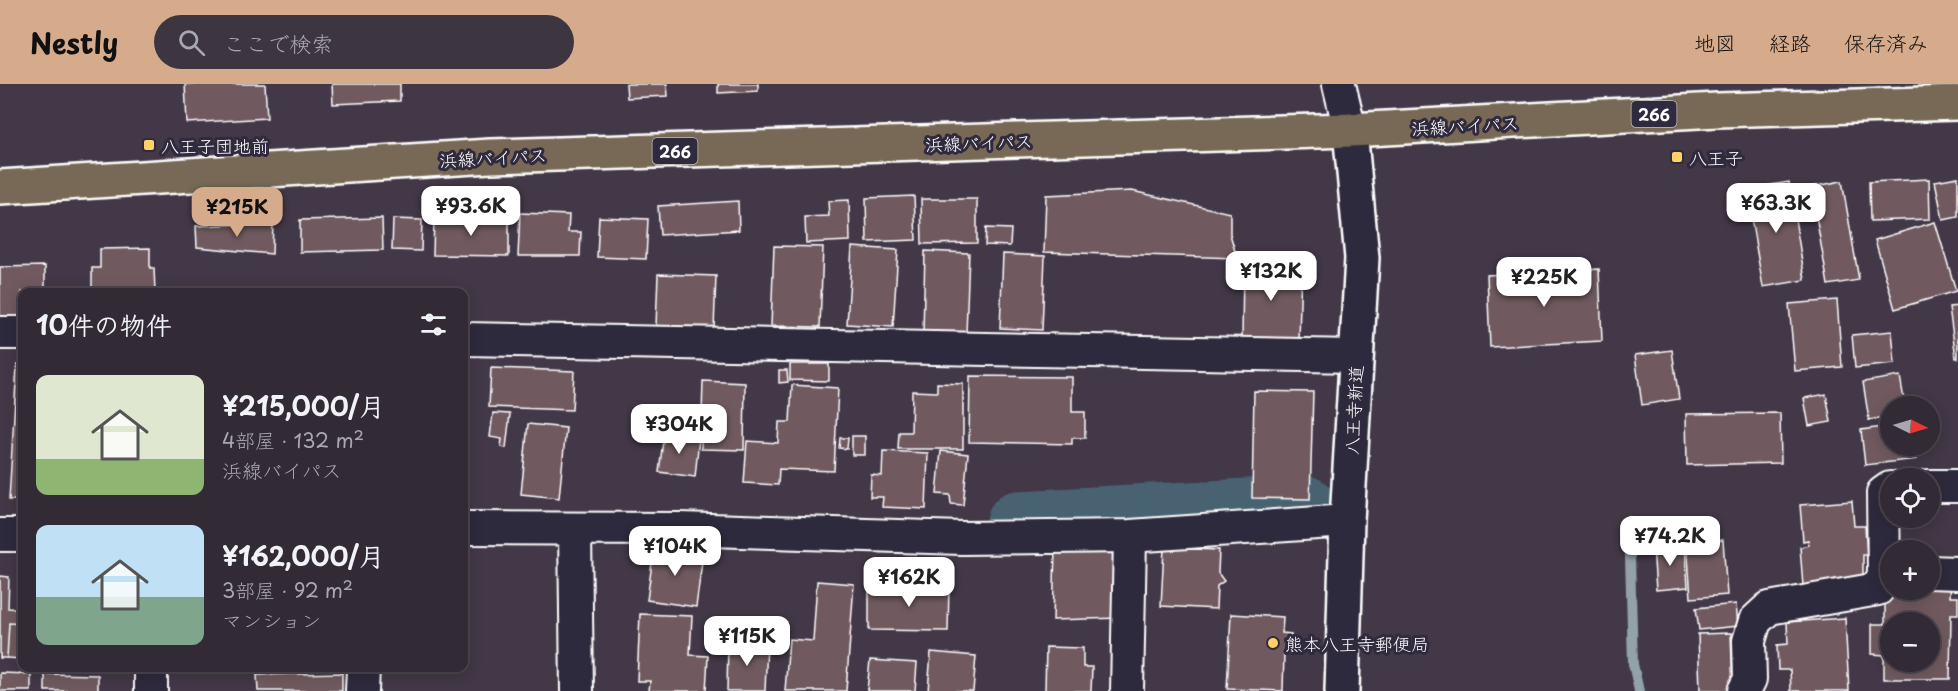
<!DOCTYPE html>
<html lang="ja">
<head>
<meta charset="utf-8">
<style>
	body { margin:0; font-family:"Playpen Sans","Klee One",sans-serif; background:#3d3641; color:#f1f3f6; height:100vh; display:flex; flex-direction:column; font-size:22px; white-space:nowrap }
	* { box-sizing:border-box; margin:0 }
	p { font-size:20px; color:#a8a7ad }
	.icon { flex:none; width:33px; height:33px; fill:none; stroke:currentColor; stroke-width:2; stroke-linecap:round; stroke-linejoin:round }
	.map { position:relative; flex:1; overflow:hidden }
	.panel { position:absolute; left:18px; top:204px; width:450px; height:384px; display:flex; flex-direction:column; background:#322a35; border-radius:12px; box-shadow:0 3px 15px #0003,0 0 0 2px #4d4650 }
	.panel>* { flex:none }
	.needle { width:39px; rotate:95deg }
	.buttons { position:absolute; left:1880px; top:312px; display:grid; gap:12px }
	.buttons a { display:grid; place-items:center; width:60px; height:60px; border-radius:50%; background:#322a35; box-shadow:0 3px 15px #0003,0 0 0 2px #4d4650; font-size:30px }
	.price { position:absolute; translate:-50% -51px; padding:0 14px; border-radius:12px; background:#fff; color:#222; font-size:20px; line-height:39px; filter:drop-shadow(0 2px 3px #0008) }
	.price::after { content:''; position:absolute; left:50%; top:36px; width:18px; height:14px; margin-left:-9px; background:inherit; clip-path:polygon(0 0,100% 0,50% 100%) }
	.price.current { background:#d6ab8b; color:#111 }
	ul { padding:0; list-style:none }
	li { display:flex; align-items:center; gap:18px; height:150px; padding:0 18px }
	li span { display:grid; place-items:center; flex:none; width:168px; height:120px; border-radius:12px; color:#555 }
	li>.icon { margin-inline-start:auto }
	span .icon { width:72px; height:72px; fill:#fffc; stroke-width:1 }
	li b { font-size:26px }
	h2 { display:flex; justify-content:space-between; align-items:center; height:72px; padding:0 18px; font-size:26px }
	header { display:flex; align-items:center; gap:36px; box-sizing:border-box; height:84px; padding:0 30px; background:#d6ab8b; color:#111 }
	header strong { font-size:28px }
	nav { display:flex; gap:33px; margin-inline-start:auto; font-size:21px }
	.search { width:420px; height:54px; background:#3d3641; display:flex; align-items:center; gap:15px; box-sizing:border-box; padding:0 21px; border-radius:33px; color:#a8a7ad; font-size:22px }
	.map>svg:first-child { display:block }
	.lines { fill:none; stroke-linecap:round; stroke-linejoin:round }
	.stream { stroke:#92a1aa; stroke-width:10 }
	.river { stroke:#496272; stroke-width:63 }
	.building { fill:#705a5f; stroke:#fff; stroke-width:1.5; fill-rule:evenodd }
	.minor-casing { stroke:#fff; stroke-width:36 }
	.tertiary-casing { stroke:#fff; stroke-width:38 }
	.trunk-casing { stroke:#fff; stroke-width:38 }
	.minor { stroke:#2f2a3d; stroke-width:32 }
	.tertiary { stroke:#2f2a3d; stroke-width:33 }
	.trunk { stroke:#776954; stroke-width:33 }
	.poi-dot { fill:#ffd166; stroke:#2f2a3d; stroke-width:2 }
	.labels { text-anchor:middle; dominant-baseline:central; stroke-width:6; stroke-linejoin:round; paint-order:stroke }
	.shield { fill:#2f2a3d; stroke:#c1bfc5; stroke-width:1.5 }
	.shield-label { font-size:16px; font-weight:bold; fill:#fff }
	.street-label { font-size:18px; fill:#fff; stroke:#2f2a3d }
	.poi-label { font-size:18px; fill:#fff; stroke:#2f2a3d; text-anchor:start }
</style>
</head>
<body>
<header>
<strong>Nestly</strong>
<div class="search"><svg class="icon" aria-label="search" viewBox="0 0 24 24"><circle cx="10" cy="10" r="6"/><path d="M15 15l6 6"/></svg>ここで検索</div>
<nav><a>地図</a><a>経路</a><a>保存済み</a></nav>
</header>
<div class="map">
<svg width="1958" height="607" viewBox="0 0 1958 607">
	<rect width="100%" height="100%" fill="#423847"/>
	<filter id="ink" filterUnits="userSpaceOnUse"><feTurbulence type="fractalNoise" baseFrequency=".0167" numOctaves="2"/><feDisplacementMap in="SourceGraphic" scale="12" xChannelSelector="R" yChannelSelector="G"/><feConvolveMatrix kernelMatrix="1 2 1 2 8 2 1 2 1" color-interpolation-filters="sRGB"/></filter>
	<g filter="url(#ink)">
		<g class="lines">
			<path class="stream" d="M 1629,437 L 1633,580 L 1639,607"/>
			<path class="river" d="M 1018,438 L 1305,423"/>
		</g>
		<path class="building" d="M 185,0 L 265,0 L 267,34 L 187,39 Z
			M 332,0 L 400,0 L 400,17 L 333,20 Z
			M 626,0 L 667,0 L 668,12 L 627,14 Z
			M 718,0 L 758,0 L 758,7 L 718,9 Z
			M 1958,93 L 1958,133 L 1943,136 L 1935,97 Z
			M 1929,95 L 1930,135 L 1870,137 L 1869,98 Z
			M 1842,97 L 1859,196 L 1828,201 L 1811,103 Z
			M 1789,98 L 1805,196 L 1763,203 L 1746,105 Z
			M 1132,107 L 1230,129 L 1230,150 L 1237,174 L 1044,168 L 1046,111 Z
			M 914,112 L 916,156 L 867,158 L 866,114 Z
			M 921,115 L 977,115 L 977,159 L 922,160 Z
			M 849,116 L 850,157 L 806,159 L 805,133 L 829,132 L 828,117 Z
			M 738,117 L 739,146 L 660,151 L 658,122 Z
			M 520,129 L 569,131 L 568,148 L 581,148 L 580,172 L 518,172 Z
			M 434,133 L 509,134 L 509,172 L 433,171 Z
			M 599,133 L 648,135 L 646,175 L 597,173 Z
			M 382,134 L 383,166 L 300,168 L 300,136 Z
			M 393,135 L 422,136 L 421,167 L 392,166 Z
			M 1935,138 L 1956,207 L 1895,225 L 1875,156 Z
			M 273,139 L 272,170 L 197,163 L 196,142 Z
			M 986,144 L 1011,145 L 1010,162 L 985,161 Z
			M 774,162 L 823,163 L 820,243 L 771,242 Z
			M 852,163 L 898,166 L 893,243 L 847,240 Z
			M 150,164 L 150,184 L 154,184 L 155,208 L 92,208 L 92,184 L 100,184 L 100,165 Z
			M 925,167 L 969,169 L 966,250 L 923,249 Z
			M 1003,170 L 1045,172 L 1042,246 L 1000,244 Z
			M 1243,179 L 1301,180 L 1299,258 L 1242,257 Z
			M 45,182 L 45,208 L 22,208 L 22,239 L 0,239 L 0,183 Z
			M 1599,185 L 1602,257 L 1490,263 L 1487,191 Z
			M 658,190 L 716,192 L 714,245 L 656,242 Z
			M 1837,216 L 1842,283 L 1795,287 L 1789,220 Z
			M 1958,222 L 1958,274 L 1956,274 L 1949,223 Z
			M 1892,247 L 1895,280 L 1855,284 L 1852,251 Z
			M 1672,266 L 1679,315 L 1642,321 L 1635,271 Z
			M 17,280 L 22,280 L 22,416 L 9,416 Z
			M 790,280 L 829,280 L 829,297 L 790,296 Z
			M 491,284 L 574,287 L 572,326 L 489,323 Z
			M 779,286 L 787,286 L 788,298 L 779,299 Z
			M 970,292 L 1072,293 L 1072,328 L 1085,328 L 1085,354 L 1072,354 L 1072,360 L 969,358 Z
			M 1900,292 L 1905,322 L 1890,322 L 1890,332 L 1869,336 L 1863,298 Z
			M 703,297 L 745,299 L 744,366 L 701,365 Z
			M 937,299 L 963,300 L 963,365 L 898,365 L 899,348 L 911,348 L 912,307 L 937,308 Z
			M 792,301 L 838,304 L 834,387 L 779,385 L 778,401 L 744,399 L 747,357 L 778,359 L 779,338 L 790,338 Z
			M 1254,307 L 1313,308 L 1310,415 L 1252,414 Z
			M 1826,310 L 1831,338 L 1809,342 L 1804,314 Z
			M 493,329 L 510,330 L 506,364 L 501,363 L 502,355 L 490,353 Z
			M 1780,329 L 1781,379 L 1687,381 L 1686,330 Z
			M 528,340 L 566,344 L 559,414 L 521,410 Z
			M 1890,342 L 1890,362 L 1916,362 L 1917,375 L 1865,381 L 1861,346 Z
			M 664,349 L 699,354 L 695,393 L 659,388 Z
			M 852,352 L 865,352 L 865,371 L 852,371 Z
			M 840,354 L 848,354 L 847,365 L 839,364 Z
			M 883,367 L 928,369 L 926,425 L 882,423 L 883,413 L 870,413 L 871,391 L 882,392 Z
			M 941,367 L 968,370 L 963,421 L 951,420 L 950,411 L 937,410 Z
			M 1852,417 L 1854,442 L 1865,442 L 1867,471 L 1863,471 L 1863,497 L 1803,502 L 1800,463 L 1809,461 L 1808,456 L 1803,457 L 1800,421 Z
			M 1723,456 L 1727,511 L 1691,514 L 1687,459 Z
			M 1685,461 L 1688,503 L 1656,506 L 1653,463 Z
			M 654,464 L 703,470 L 696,523 L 647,516 Z
			M 1055,464 L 1123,467 L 1120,534 L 1053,536 Z
			M 1164,464 L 1219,466 L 1218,489 L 1224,497 L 1217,502 L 1216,525 L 1161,522 Z
			M 0,492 L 9,493 L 8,524 L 22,525 L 22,540 L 9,539 L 7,574 L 0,574 Z
			M 817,497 L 854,500 L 846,607 L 785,607 L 789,555 L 813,557 Z
			M 1885,497 L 1890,506 L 1929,506 L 1929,497 L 1951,497 L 1950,513 L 1958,513 L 1958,530 L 1951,530 L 1950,595 L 1884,595 L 1884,571 L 1872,570 L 1872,540 L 1885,540 ZM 1890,538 L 1929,538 L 1929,578 L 1890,578 Z
			M 869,502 L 949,503 L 948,547 L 869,546 Z
			M 1736,520 L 1738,542 L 1699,546 L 1696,524 Z
			M 640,530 L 692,532 L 690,571 L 708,572 L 706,607 L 649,607 L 650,597 L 637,597 Z
			M 1231,530 L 1283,533 L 1282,549 L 1291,550 L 1291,569 L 1284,569 L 1283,607 L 1227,605 Z
			M 1845,534 L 1849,607 L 1791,607 L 1790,586 L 1778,586 L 1777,561 L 1788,560 L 1787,538 Z
			M 9,539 L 22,540 L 22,575 L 7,574 Z
			M 1731,549 L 1733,607 L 1700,607 L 1698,550 Z
			M 728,558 L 767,559 L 765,607 L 727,607 Z
			M 1046,563 L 1083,564 L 1083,583 L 1092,583 L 1091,607 L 1045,607 Z
			M 931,568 L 976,572 L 973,607 L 928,607 Z
			M 870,576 L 917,579 L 915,607 L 867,607 Z
			M 0,589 L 31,590 L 31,607 L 0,607 Z
			M 342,589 L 342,607 L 258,607 L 257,591 Z
			M 45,590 L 98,591 L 98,607 L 45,607 Z"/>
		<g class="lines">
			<defs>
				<path id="minor" d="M 1339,0 L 1350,46
					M 0,249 L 22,249
					M 464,255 L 1356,272
					M 1929,402 L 1958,402
					M 464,444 L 680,445 L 962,454 L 1130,452 L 1347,437
					M 575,446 L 577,607
					M 0,451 L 22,451
					M 1929,488 L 1958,489
					M 1884,491 L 1883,409 L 1890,404
					M 151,607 L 151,584
					M 362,607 L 363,584
					M 1127,607 L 1130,452
					M 1744,607 L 1750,595 L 1749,557 L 1755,537 L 1769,524 L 1878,505 L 1884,491 L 1890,488"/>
				<path id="tertiary" d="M 1342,607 L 1347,437 L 1362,174 L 1350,46"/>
				<path id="trunk" d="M 0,103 L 490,72 L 1350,46 L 1717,26 L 1958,19"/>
			</defs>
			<use href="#minor" class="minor-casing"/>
			<use href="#tertiary" class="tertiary-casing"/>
			<use href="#trunk" class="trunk-casing"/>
			<use href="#minor" class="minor"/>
			<use href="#tertiary" class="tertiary"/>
			<use href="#trunk" class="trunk"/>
		</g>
	</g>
	<g class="poi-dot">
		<rect x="143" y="55" width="12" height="12" rx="3"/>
		<rect x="1671" y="67" width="12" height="12" rx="3"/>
		<circle cx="1273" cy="559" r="6"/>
	</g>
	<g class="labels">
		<g class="shield">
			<rect x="1631.5" y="17" width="45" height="26" rx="4.5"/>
			<rect x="652.5" y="54" width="45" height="26" rx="4.5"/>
		</g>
		<g class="shield-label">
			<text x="1654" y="30">266</text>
			<text x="675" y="67">266</text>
		</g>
		<g class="street-label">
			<text transform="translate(1465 41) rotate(-3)">浜線バイパス</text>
			<text transform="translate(979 58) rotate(-2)">浜線バイパス</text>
			<text transform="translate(493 73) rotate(-3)">浜線バイパス</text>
			<text transform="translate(1353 326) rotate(-87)">八王寺新道</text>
		</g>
		<g class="poi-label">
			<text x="161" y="61">八王子団地前</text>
			<text x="1689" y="73">八王子</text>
			<text x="1285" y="559">熊本八王寺郵便局</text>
		</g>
	</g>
</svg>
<div class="buttons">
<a><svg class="needle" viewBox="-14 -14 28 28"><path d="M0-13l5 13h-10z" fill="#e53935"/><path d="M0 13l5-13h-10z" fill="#a8a7ad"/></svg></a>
<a><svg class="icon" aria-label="locate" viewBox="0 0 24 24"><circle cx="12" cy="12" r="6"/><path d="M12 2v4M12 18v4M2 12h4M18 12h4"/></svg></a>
<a>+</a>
<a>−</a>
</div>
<b class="price" style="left:1776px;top:150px">¥63.3K</b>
<b class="price" style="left:471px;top:153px">¥93.6K</b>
<b class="price current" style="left:237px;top:154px">¥215K</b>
<b class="price" style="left:1271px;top:218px">¥132K</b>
<b class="price" style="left:1544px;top:224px">¥225K</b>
<b class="price" style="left:679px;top:371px">¥304K</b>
<b class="price" style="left:1670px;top:483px">¥74.2K</b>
<b class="price" style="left:675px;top:493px">¥104K</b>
<b class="price" style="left:909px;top:524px">¥162K</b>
<b class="price" style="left:747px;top:583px">¥115K</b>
<section class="panel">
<h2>10件の物件<svg class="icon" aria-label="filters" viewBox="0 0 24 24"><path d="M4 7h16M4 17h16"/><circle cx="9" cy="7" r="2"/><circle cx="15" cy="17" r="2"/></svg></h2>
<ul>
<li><span style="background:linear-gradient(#dfe7d0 70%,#8fb573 0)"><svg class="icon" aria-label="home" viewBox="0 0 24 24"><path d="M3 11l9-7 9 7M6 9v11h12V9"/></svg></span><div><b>¥215,000/月</b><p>4部屋 · 132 m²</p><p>浜線バイパス</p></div></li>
<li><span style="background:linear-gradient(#bfe0f5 60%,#7fa58c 0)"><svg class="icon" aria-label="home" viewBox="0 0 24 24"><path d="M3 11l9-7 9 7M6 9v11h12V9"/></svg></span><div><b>¥162,000/月</b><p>3部屋 · 92 m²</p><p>マンション</p></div></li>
</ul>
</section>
</div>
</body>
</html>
